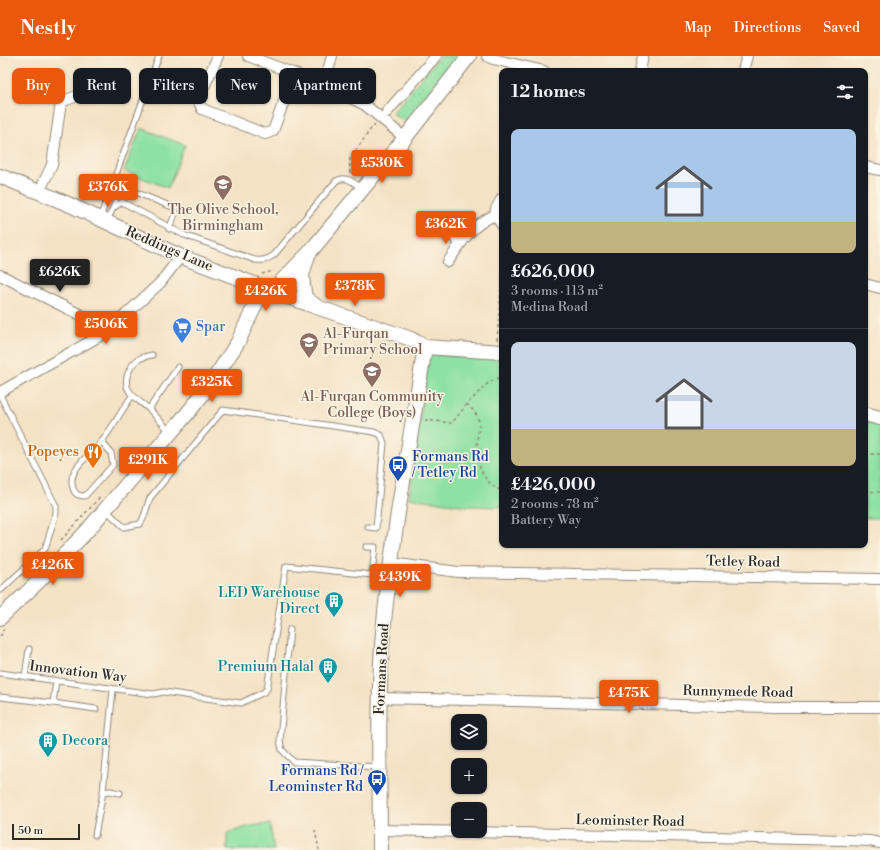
<!DOCTYPE html>
<html lang="en">
<head>
<meta charset="utf-8">
<style>
	body { margin:0; font-family:"Libre Bodoni",serif; background:#20242c; color:#f1f3f6; height:100vh; display:flex; flex-direction:column; font-size:15px; white-space:nowrap }
	* { box-sizing:border-box; margin:0 }
	p { font-size:13px; color:#9ea1a6 }
	.icon { flex:none; width:22px; height:22px; fill:none; stroke:currentColor; stroke-width:2; stroke-linecap:round; stroke-linejoin:round }
	.map { position:relative; flex:1; overflow:hidden }
	.sheet { position:absolute; left:499px; top:12px; width:369px; height:480px; display:flex; flex-direction:column; background:#171b24; border-radius:8px; box-shadow:0 1px 3px #0004 }
	.sheet>* { flex:none }
	.banner { position:absolute; left:12px; top:12px; width:380px; height:36px; display:flex; gap:8px }
	.controls { position:absolute; left:451px; top:658px; display:grid; gap:8px }
	.controls a { display:grid; place-items:center; width:36px; height:36px; border-radius:8px; background:#171b24; box-shadow:0 1px 3px #0004; font-size:20px }
	.scale { position:absolute; left:12px; bottom:10px; width:68px; box-sizing:border-box; padding-left:4px; border:2px solid #2b2b2b; border-top:0; font-size:11px; line-height:14px; white-space:nowrap; color:#2b2b2b; -webkit-text-stroke:3px #fcf5e5; paint-order:stroke }
	.price { position:absolute; translate:-50% -34px; padding:0 9px; border-radius:4px; background:#ea580c; color:#fff; font-size:13px; line-height:26px; filter:drop-shadow(0 1px 2px #0008) }
	.price::after { content:''; position:absolute; left:50%; top:24px; width:12px; height:9px; margin-left:-6px; background:inherit; clip-path:polygon(0 0,100% 0,50% 100%) }
	.price.active { background:#222; color:#fff }
	ul { padding:0; list-style:none }
	li { display:grid; align-content:center; gap:8px; height:212px; padding:0 12px }
	li+li { border-top:1px solid #363941 }
	li span { display:grid; place-items:center; height:124px; border-radius:8px; color:#555 }
	li>.icon { margin-inline-start:auto }
	span .icon { width:72px; height:72px; fill:#fffc; stroke-width:1 }
	li b { font-size:17px }
	h2 { display:flex; justify-content:space-between; align-items:center; height:48px; padding:0 12px; font-size:17px }
	.tag { padding:0 14px; border-radius:8px; background:#171b24; box-shadow:0 1px 3px #0004; font-size:14px; line-height:36px }
	.tag.active { background:#ea580c; color:#fff }
	header { display:flex; align-items:center; gap:24px; box-sizing:border-box; height:56px; padding:0 20px; background:#ea580c; color:#fff }
	header strong { font-size:19px }
	nav { display:flex; gap:22px; margin-inline-start:auto; font-size:14px }
	.map>svg:first-child { display:block }
	.grass { fill:url(#grass-dots); stroke:#5c8667 }
	.park { fill:#8de1a3; stroke:#5c8667 }
	.lines { fill:none; stroke-linecap:round; stroke-linejoin:round }
	.lane-casing { stroke:#908678; stroke-width:7 }
	.street-casing { stroke:#908678; stroke-width:12 }
	.secondary-casing { stroke:#908678; stroke-width:16 }
	.path { stroke:#908678; stroke-width:1.5; stroke-dasharray:3 3; stroke-linecap:butt }
	.lane { stroke:#fff; stroke-width:5 }
	.street { stroke:#fff; stroke-width:10 }
	.secondary { stroke:#fff; stroke-width:14 }
	.labels { text-anchor:middle; dominant-baseline:central; stroke-width:3; stroke-linejoin:round; paint-order:stroke }
	.education-label { font-size:14px; fill:#785e54; stroke:#fcf5e5 }
	.street-label { font-size:14px; fill:#2b2b2b; stroke:#fcf5e5 }
	.shop-label { font-size:14px; fill:#366cbe; stroke:#fcf5e5; text-anchor:start }
	.food-label { font-size:14px; fill:#c56008; stroke:#fcf5e5; text-anchor:end }
	.transit-label { font-size:14px; fill:#164399; stroke:#fcf5e5; text-anchor:start }
	.culture-label { font-size:14px; fill:#0d838f; stroke:#fcf5e5; text-anchor:end }
</style>
</head>
<body>
<header>
<strong>Nestly</strong>
<nav><a>Map</a><a>Directions</a><a>Saved</a></nav>
</header>
<div class="map">
<svg width="880" height="794" viewBox="0 0 880 794">
	<defs>
		<pattern id="grass-dots" width="8" height="8" patternUnits="userSpaceOnUse"><rect width="8" height="8" fill="#8de1a3"/><path d="M2 2h.1M6 6h.1" fill="none" stroke="#7ac18c" stroke-width="1.8" stroke-linecap="round"/></pattern>
	</defs>
	<rect width="100%" height="100%" fill="#fcf5e5"/>
	<filter id="ink" filterUnits="userSpaceOnUse"><feTurbulence type="fractalNoise" baseFrequency=".025" numOctaves="2"/><feDisplacementMap in="SourceGraphic" scale="8" xChannelSelector="R" yChannelSelector="G"/><feConvolveMatrix kernelMatrix="1 2 1 2 8 2 1 2 1" color-interpolation-filters="sRGB"/></filter>
	<filter id="wash" filterUnits="userSpaceOnUse"><feTurbulence type="fractalNoise" baseFrequency=".012" numOctaves="4" result="noise"/><feDisplacementMap in="SourceGraphic" scale="16" xChannelSelector="R" yChannelSelector="G"/><feGaussianBlur stdDeviation="0.9" result="paint"/><feColorMatrix in="noise" values="0 0 0 0 0 0 0 0 0 0 0 0 0 0 0 0 0 1.4 0 .05"/><feComposite in="paint" operator="in"/></filter>
	<g filter="url(#wash)">
		<rect width="100%" height="100%" fill="#f4e2c5"/>
		<path class="grass" d="M 440,0 L 461,0 L 406,67 L 392,57 Z"/>
		<path class="park" d="M 141,72 L 185,89 L 168,132 L 124,115 Z
			M 429,298 L 502,303 L 502,451 L 468,450 L 409,442 Z
			M 865,365 L 880,370 L 880,462 L 865,462 Z
			M 270,768 L 274,794 L 227,794 L 227,777 L 250,770 Z"/>
	</g>
	<g filter="url(#ink)">
		<g class="lines">
			<defs>
				<path id="lane" d="M 100,162 L 159,0
					M 107,165 L 113,152
					M 169,173 L 176,156 L 175,152 L 125,132 L 120,132 L 113,152 L 122,146 L 124,147 L 184,179 L 255,204 C 263,205 267,204 274,199 L 336,125 C 345,119 355,126 361,133
					M 152,299 C 142,301 135,303 130,313 C 119,334 135,341 149,353 C 156,360 163,368 170,376
					M 0,339 L 56,450 L 56,457 L 45,493 L 1,534
					M 149,353 L 178,311
					M 102,386 L 111,397 L 113,409 L 85,440 C 79,440 75,439 73,432 C 66,412 93,398 103,384 C 113,370 122,354 132,340
					M 106,454 L 124,471 L 140,468 C 146,460 146,451 150,442 L 223,354 L 374,376 L 381,379 L 384,387 L 376,472 L 368,471
					M 290,573 L 280,684 L 282,694 L 294,706 L 379,711
					M 0,617 L 153,638 L 164,636 L 241,647 L 264,636 L 267,633 L 286,510 L 372,519 L 375,491 L 366,491
					M 25,621 L 29,593
					M 113,633 L 103,736 L 110,735 L 120,737
					M 0,641 L 53,647 L 56,625
					M 53,647 L 96,653
					M 95,779 L 103,736"/>
				<path id="street" d="M 218,0 L 198,44 L 202,53 L 265,78 L 273,75 L 294,18
					M 248,0 L 324,29 L 365,49 L 405,82
					M 487,0 L 493,3 L 544,15
					M 640,15 L 643,0
					M 743,15 L 747,0
					M 324,29 L 332,0
					M 61,46 L 77,40
					M 387,56 L 436,0
					M 865,111 L 880,114
					M 39,136 L 52,109 L 61,46 L 49,33
					M 502,142 L 496,153 L 495,159 L 502,169
					M 444,173 L 461,187
					M 448,206 C 463,184 470,170 495,159
					M 0,219 L 91,264 L 107,276
					M 865,228 L 880,232
					M 0,336 L 107,276 L 160,227 L 177,205 L 182,201
					M 391,507 L 458,516 L 880,523
					M 379,642 L 774,651 L 880,651
					M 380,774 L 846,784 L 869,785 L 880,787"/>
				<path id="secondary" d="M 0,120 L 68,148 L 182,201 L 308,248 L 411,283 L 425,291 L 502,296
					M 308,199 L 302,219 L 303,229 L 305,242 L 316,250
					M 272,235 L 309,197 L 405,82 L 469,0
					M 865,358 L 880,362
					M 0,562 L 39,525 L 86,476 L 191,353 L 212,326 L 238,286 L 263,232
					M 380,794 C 380,721 377,648 383,576 C 392,480 410,385 425,291"/>
			</defs>
			<use href="#lane" class="lane-casing"/>
			<use href="#street" class="street-casing"/>
			<use href="#secondary" class="secondary-casing"/>
			<path class="path" d="M 350,117 L 350,103 L 370,74 L 375,69
				M 262,218 L 274,215
				M 497,284 L 502,222
				M 467,348 C 472,353 478,359 479,366 C 479,372 478,379 477,385 C 476,406 481,426 502,435
				M 425,364 L 452,367 L 467,348 L 487,328 L 502,320
				M 865,398 L 880,398
				M 865,435 L 880,436
				M 61,484 L 100,441
				M 0,580 L 3,577 L 3,573
				M 315,774 L 319,794"/>
			<use href="#lane" class="lane"/>
			<use href="#street" class="street"/>
			<use href="#secondary" class="secondary"/>
		</g>
	</g>
	<defs>
		<symbol id="school-pin" viewBox="-11 -11 22 30"><path d="M0 17L-7.5 6A9.5 9.5 0 1 1 7.5 6Z" fill="#8d6e63" stroke="#fcf5e5"/><path d="M0-5L7-2L0 1L-7-2ZM-4 1L0 2.5L4 1V4Q0 6-4 4Z" fill="#fff"/></symbol>
		<symbol id="supermarket-pin" viewBox="-11 -11 22 30"><path d="M0 17L-7.5 6A9.5 9.5 0 1 1 7.5 6Z" fill="#3f7fe0" stroke="#fcf5e5"/><path d="M-6-5.5h2.5l.6 2H6L4.5 2H-2.5L-4.4-4H-6ZM-1.5 3.2a1.3 1.3 0 1 0 .1 0ZM3 3.2a1.3 1.3 0 1 0 .1 0Z" fill="#fff"/></symbol>
		<symbol id="restaurant-pin" viewBox="-11 -11 22 30"><path d="M0 17L-7.5 6A9.5 9.5 0 1 1 7.5 6Z" fill="#e8710a" stroke="#fcf5e5"/><path d="M-5-6h1v4h1v-4h1v4h1v-4h1v5L-1.5 .5V6h-2V.5L-5-1ZM5-6V6H3V1.5H1.5Q1.5-4 5-6Z" fill="#fff"/></symbol>
		<symbol id="bus-pin" viewBox="-11 -11 22 30"><path d="M0 17L-7.5 6A9.5 9.5 0 1 1 7.5 6Z" fill="#1a4fb4" stroke="#fcf5e5"/><path d="M-5-6H5V4H4V6H2V4H-2V6H-4V4H-5ZM-3.5-4V0h7V-4ZM-3.5 1.2v1.5H-2V1.2ZM2 1.2v1.5H3.5V1.2Z" fill="#fff"/></symbol>
		<symbol id="building-pin" viewBox="-11 -11 22 30"><path d="M0 17L-7.5 6A9.5 9.5 0 1 1 7.5 6Z" fill="#0f9aa8" stroke="#fcf5e5"/><path d="M-4-6H4V6H1V3H-1V6H-4ZM-2.5-4.3h1.7v1.8h-1.7ZM.8-4.3h1.7v1.8H.8ZM-2.5-1h1.7V.8h-1.7ZM.8-1h1.7V.8H.8Z" fill="#fff"/></symbol>
	</defs>
	<g fill-rule="evenodd">
		<use href="#school-pin" x="212" y="117" width="22" height="30"/>
		<use href="#supermarket-pin" x="171" y="260" width="22" height="30"/>
		<use href="#school-pin" x="298" y="275" width="22" height="30"/>
		<use href="#school-pin" x="361" y="304" width="22" height="30"/>
		<use href="#restaurant-pin" x="82" y="385" width="22" height="30"/>
		<use href="#bus-pin" x="387" y="398" width="22" height="30"/>
		<use href="#building-pin" x="323" y="534" width="22" height="30"/>
		<use href="#building-pin" x="317" y="600" width="22" height="30"/>
		<use href="#building-pin" x="37" y="674" width="22" height="30"/>
		<use href="#bus-pin" x="366" y="712" width="22" height="30"/>
	</g>
	<g class="labels">
		<g class="education-label">
			<text x="223" y="154">The Olive School,<tspan x="223" dy="16">Birmingham</tspan></text>
			<text x="323" y="278" text-anchor="start">Al-Furqan<tspan x="323" dy="16">Primary School</tspan></text>
			<text x="372" y="341">Al-Furqan Community<tspan x="372" dy="16">College (Boys)</tspan></text>
		</g>
		<g class="street-label">
			<text transform="translate(169 193) rotate(23)">Reddings Lane</text>
			<text transform="translate(743 506) rotate(1)">Tetley Road</text>
			<text transform="translate(382 613) rotate(-87)">Formans Road</text>
			<text transform="translate(78 616) rotate(7)">Innovation Way</text>
			<text transform="translate(738 636) rotate(1)">Runnymede Road</text>
			<text transform="translate(630 765) rotate(1)">Leominster Road</text>
		</g>
		<g class="shop-label">
			<text x="196" y="271">Spar</text>
		</g>
		<g class="food-label">
			<text x="79" y="396">Popeyes</text>
		</g>
		<g class="transit-label">
			<text x="412" y="401">Formans Rd<tspan x="412" dy="16">/ Tetley Rd</tspan></text>
			<text x="363" y="715" text-anchor="end">Formans Rd /<tspan x="363" dy="16">Leominster Rd</tspan></text>
		</g>
		<g class="culture-label">
			<text x="320" y="537">LED Warehouse<tspan x="320" dy="16">Direct</tspan></text>
			<text x="314" y="611">Premium Halal</text>
			<text x="62" y="685" text-anchor="start">Decora</text>
		</g>
	</g>
</svg>
<div class="controls">
<a><svg class="icon" aria-label="layers" viewBox="0 0 24 24"><path d="M12 4l9 5-9 5-9-5zM3 14l9 5 9-5"/></svg></a>
<a>+</a>
<a>−</a>
</div>
<div class="scale">50 m</div>
<b class="price" style="left:382px;top:128px">£530K</b>
<b class="price" style="left:108px;top:152px">£376K</b>
<b class="price" style="left:446px;top:189px">£362K</b>
<b class="price active" style="left:60px;top:237px">£626K</b>
<b class="price" style="left:355px;top:251px">£378K</b>
<b class="price" style="left:266px;top:256px">£426K</b>
<b class="price" style="left:106px;top:289px">£506K</b>
<b class="price" style="left:212px;top:347px">£325K</b>
<b class="price" style="left:148px;top:425px">£291K</b>
<b class="price" style="left:53px;top:530px">£426K</b>
<b class="price" style="left:400px;top:542px">£439K</b>
<b class="price" style="left:629px;top:658px">£475K</b>
<div class="banner">
<a class="tag active">Buy</a>
<a class="tag">Rent</a>
<a class="tag">Filters</a>
<a class="tag">New</a>
<a class="tag">Apartment</a>
</div>
<section class="sheet">
<h2>12 homes<svg class="icon" aria-label="filters" viewBox="0 0 24 24"><path d="M4 7h16M4 17h16"/><circle cx="9" cy="7" r="2"/><circle cx="15" cy="17" r="2"/></svg></h2>
<ul>
<li><span style="background:linear-gradient(#a9c7e8 75%,#c2b280 0)"><svg class="icon" aria-label="home" viewBox="0 0 24 24"><path d="M3 11l9-7 9 7M6 9v11h12V9"/></svg></span><div><b>£626,000</b><p>3 rooms · 113 m²</p><p>Medina Road</p></div></li>
<li><span style="background:linear-gradient(#c9d6e8 70%,#c2b280 0)"><svg class="icon" aria-label="home" viewBox="0 0 24 24"><path d="M3 11l9-7 9 7M6 9v11h12V9"/></svg></span><div><b>£426,000</b><p>2 rooms · 78 m²</p><p>Battery Way</p></div></li>
</ul>
</section>
</div>
</body>
</html>
